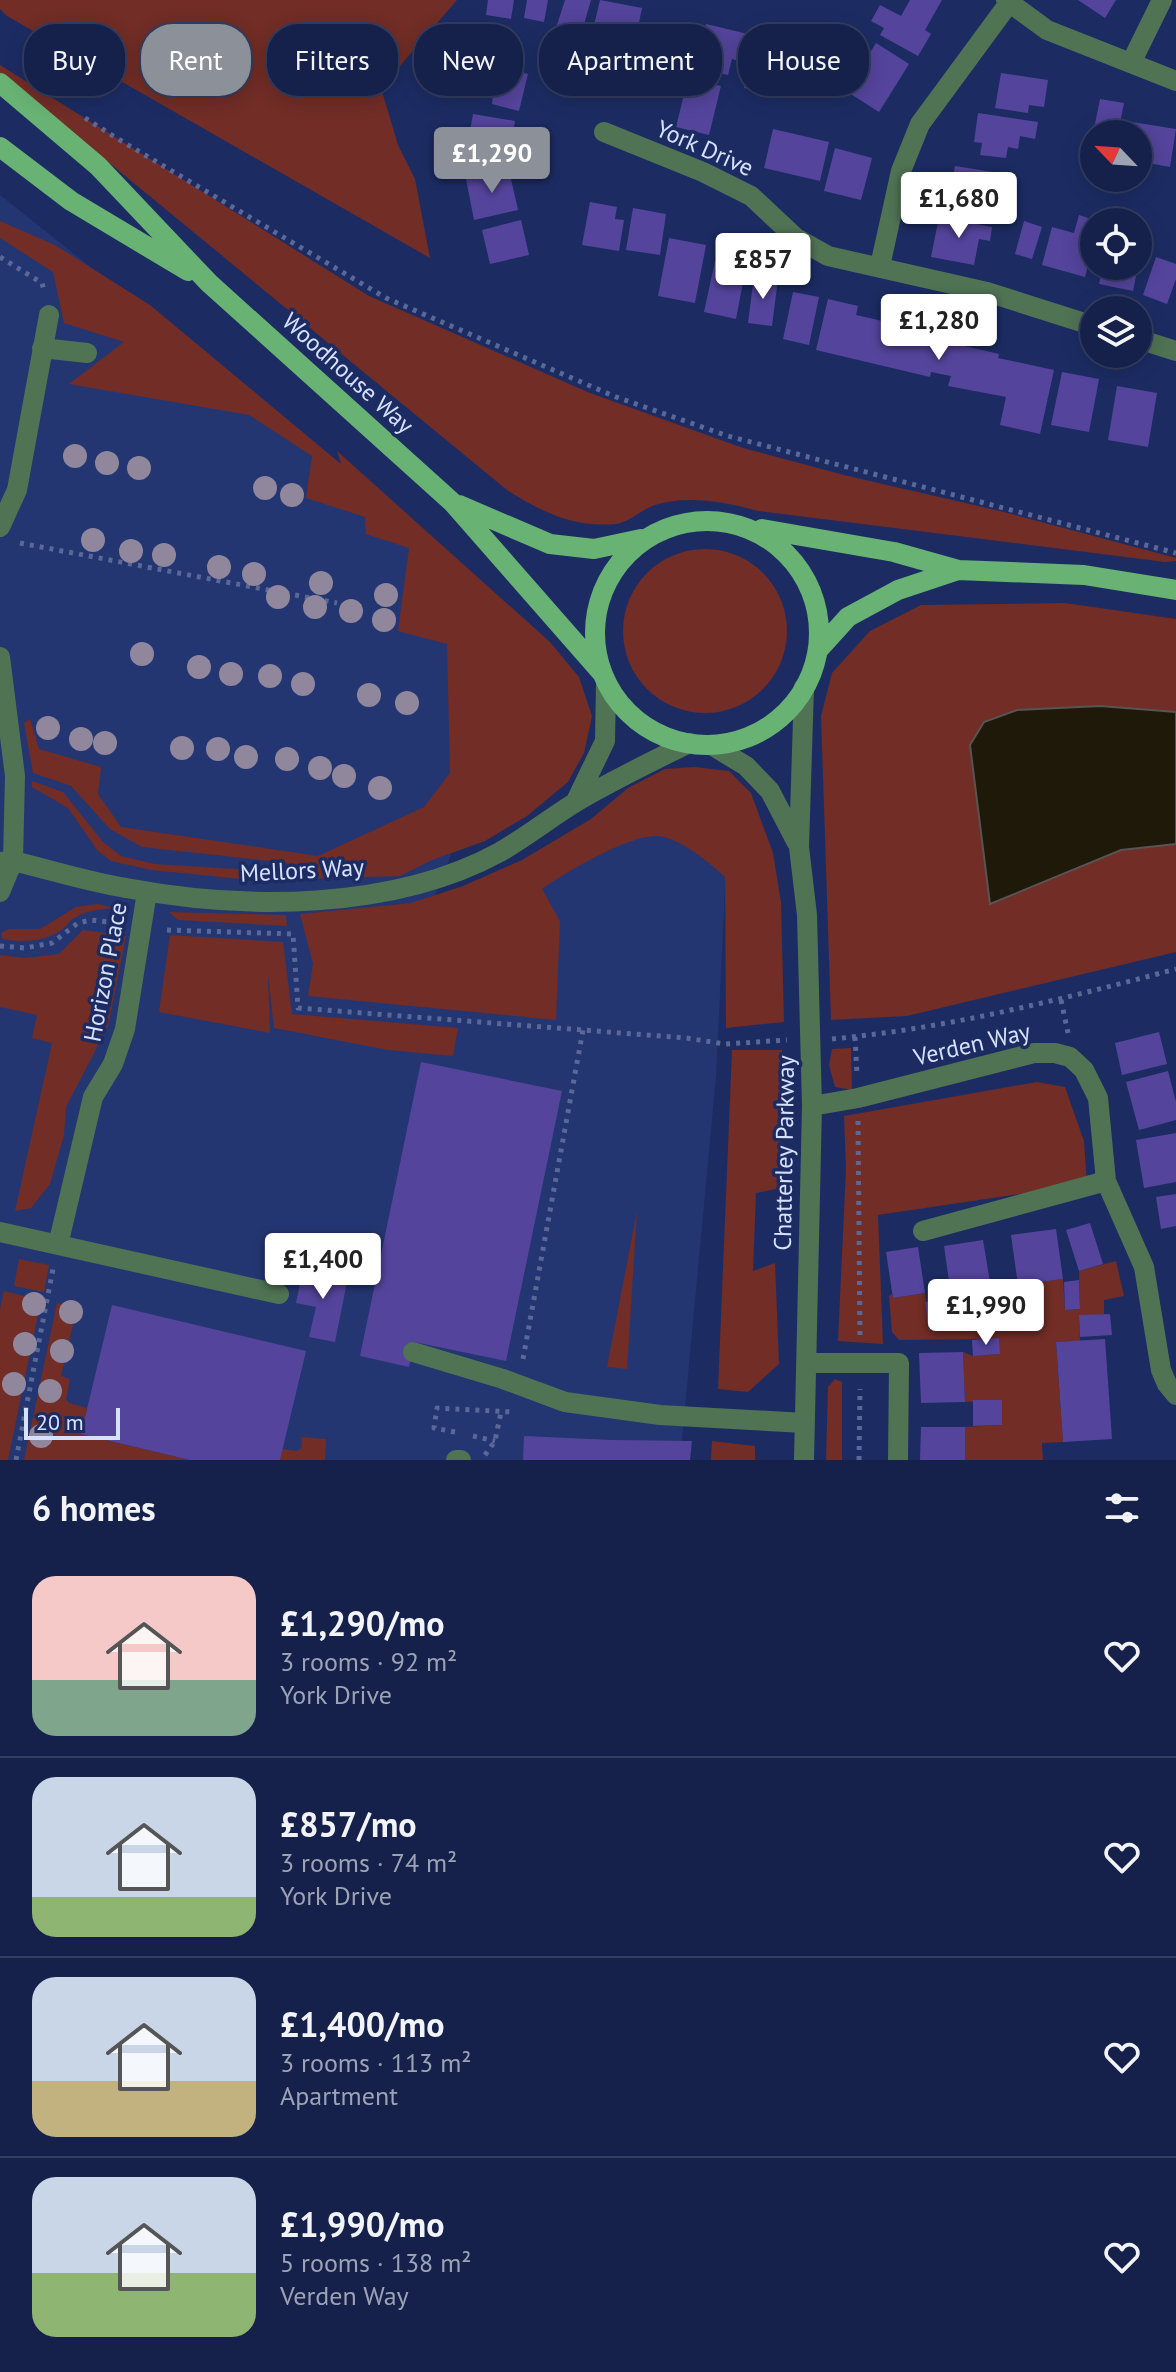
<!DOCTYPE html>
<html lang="en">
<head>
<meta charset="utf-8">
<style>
	body { margin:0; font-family:"PT Sans",sans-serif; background:#222e54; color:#f1f3f6; height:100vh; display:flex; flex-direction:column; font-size:30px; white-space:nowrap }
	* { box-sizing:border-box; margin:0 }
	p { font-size:26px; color:#9da3b5 }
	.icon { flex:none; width:44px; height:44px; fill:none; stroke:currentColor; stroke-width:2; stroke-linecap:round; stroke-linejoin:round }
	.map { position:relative; height:1460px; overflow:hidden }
	.panel { display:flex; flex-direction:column; background:#15214a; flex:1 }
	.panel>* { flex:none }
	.banner { position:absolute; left:24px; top:24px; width:1128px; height:72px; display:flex; gap:16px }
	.needle { width:52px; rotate:295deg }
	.buttons { position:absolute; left:1080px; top:120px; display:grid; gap:16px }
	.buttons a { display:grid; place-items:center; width:72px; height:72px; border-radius:50%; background:#15214a; box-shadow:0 4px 20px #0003,0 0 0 2px #343e62; font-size:40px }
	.scale { position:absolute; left:24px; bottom:20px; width:96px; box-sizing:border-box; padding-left:8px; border:4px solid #d6e1fd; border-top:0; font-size:22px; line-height:28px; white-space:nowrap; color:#d6e1fd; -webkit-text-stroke:6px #1c2c63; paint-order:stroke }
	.price { position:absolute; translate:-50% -68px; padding:0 18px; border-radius:8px; background:#fff; color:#222; font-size:26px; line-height:52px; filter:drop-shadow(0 2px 4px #0008) }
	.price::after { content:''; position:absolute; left:50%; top:48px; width:24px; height:18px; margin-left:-12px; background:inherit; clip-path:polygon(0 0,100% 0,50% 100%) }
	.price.selected { background:#8c9099; color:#fff }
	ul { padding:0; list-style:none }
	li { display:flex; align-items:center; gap:24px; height:200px; padding:0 32px }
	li+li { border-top:2px solid #343e62 }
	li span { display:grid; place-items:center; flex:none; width:224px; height:160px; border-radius:24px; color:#555 }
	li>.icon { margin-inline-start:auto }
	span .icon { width:96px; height:96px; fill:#fffc; stroke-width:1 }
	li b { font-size:34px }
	h2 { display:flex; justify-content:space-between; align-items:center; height:96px; padding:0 32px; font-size:34px }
	.pill { padding:0 28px; border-radius:32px; background:#15214a; box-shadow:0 4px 20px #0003,0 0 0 2px #343e62; font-size:28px; line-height:72px }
	.pill.selected { background:#8c9099; color:#fff }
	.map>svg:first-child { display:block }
	.built { fill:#243672 }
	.green { fill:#712d26 }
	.water { fill:#1f190a; stroke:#565553; stroke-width:2 }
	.building { fill:#54449c }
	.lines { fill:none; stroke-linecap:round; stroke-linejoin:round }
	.path { stroke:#596896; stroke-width:5; stroke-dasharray:4 6; stroke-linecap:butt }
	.minor { stroke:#507354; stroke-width:20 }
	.major { stroke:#68b274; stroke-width:20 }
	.tree { fill:#90879d }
	.labels { text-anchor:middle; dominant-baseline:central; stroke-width:7; stroke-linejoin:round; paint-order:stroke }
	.street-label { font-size:24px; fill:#d6e1fd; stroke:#1c2c63 }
</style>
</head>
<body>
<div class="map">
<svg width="1176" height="1460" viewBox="0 0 1176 1460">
	<rect width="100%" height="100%" fill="#1c2c63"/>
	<path class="built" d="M 0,195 L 294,429 L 481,611 L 486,765 L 428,914 L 679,790 L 726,868 L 716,1076 L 680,1460 L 0,1460 Z"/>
	<path class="green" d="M 0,0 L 457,0 L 381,88 L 398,145 L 415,179 L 430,258 L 7,16 L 0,9 Z
		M 0,65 L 369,296 L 590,393 L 743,448 L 844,475 L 1004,512 L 1176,558 L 1176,561 L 1165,562 L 758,511 C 726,502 687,495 655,505 C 642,509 630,522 616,524 C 573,528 542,512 507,490 L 0,73 Z
		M 0,221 L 55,245 L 150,305 L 341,464 L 337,451 L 550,642 L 579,677 L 592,716 L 584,753 L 568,782 L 527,816 L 485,841 L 432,860 L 400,876 L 297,879 L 291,877 L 287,863 L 142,847 L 110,829 L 71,786 L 33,773 L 24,723 L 30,719 L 39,749 L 101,767 L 98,794 L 121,827 L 318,856 L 424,807 L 450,773 L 447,644 L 398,631 L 409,548 L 366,534 L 365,517 L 306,498 L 312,456 L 249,415 L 69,384 L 124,342 L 64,323 L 53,272 L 0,238 Z
		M623 631a82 82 0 1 1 164 0a82 82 0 1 1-164 0Z
		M 1065,603 L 1176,619 L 1176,952 L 907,1016 L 831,1020 L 821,716 L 832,673 L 870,631 L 921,605 Z
		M 694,767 L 729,771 L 751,793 L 773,853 L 781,902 L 784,1022 L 726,1028 L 725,877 C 710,863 678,836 656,836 C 627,836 566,872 542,889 L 560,921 L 556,1020 L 308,996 L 313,964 L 300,914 L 411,903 L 463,886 L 522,860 L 591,819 L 628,788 L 665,769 Z
		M 32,781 L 63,792 L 103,842 L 121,856 L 155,864 L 283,872 L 280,883 L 151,870 L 111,861 L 97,850 L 68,808 L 32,787 Z
		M 97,904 L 116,908 C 102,909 85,910 73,919 C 69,921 67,926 64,928 C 47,942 22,943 2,939 L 1,933 L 9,929 L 40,929 L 76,907 Z
		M 169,912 L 286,915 L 287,926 L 178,920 Z
		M 83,930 L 126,936 L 108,1026 L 66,1107 L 64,1135 L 50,1184 L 31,1208 L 15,1211 L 52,1043 L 32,1038 L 37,1015 L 0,1007 L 0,955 L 25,958 L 59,954 Z
		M 170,935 L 283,942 L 292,1014 L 458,1028 L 453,1056 L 388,1050 L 274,1028 L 268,974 L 270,1033 L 159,1012 Z
		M 851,1048 L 852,1090 L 835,1087 L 829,1065 L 832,1049 Z
		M 732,1050 L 782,1050 L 780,1188 L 756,1193 L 753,1271 L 775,1263 L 779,1364 L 748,1392 L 718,1389 Z
		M 1037,1082 L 1065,1087 L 1084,1141 L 1087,1184 L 878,1215 L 883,1344 L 838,1341 L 846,1169 L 844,1116 Z
		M 637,1211 L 627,1369 L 607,1367 Z
		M 19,1259 L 49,1265 L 44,1292 L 14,1286 Z
		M 1116,1261 L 1124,1296 L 1104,1300 L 1104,1314 L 1079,1316 L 1080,1341 L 1056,1342 L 1063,1442 L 1042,1443 L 1043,1460 L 965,1460 L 965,1427 L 1002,1425 L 1002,1400 L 965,1402 L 963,1352 L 973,1356 L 999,1354 L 999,1339 L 899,1340 L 892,1332 L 889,1296 L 892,1294 L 893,1298 L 925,1293 L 930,1330 L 958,1327 L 954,1299 L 951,1295 L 992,1288 L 998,1319 L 1021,1315 L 1018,1285 L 1063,1279 L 1065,1310 L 1080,1309 L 1079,1271 Z
		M 4,1291 L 41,1300 L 8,1460 L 0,1460 L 0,1309 Z
		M 57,1303 L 77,1307 L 61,1376 L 70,1379 L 66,1399 L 69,1403 L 87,1408 L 81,1434 L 190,1460 L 24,1460 Z
		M 835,1379 L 842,1382 L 842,1460 L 826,1460 L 828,1387 Z
		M 301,1437 L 326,1439 L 325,1460 L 280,1460 L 282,1449 L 298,1451 L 302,1447 Z
		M 712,1441 L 755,1446 L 755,1460 L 711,1460 Z"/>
	<path class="water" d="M 1100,706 L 1176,712 L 1176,844 L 1121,850 L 990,904 L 970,745 L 984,722 L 1017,710 Z"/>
	<path class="building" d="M 488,0 L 514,0 L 511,19 L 486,15 Z
		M 527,0 L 548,0 L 544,22 L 524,18 Z
		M 565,0 L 591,0 L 581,35 L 556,28 Z
		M 600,0 L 642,8 L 633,52 L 590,42 Z
		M 910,0 L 942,0 L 925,30 L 931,34 L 918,56 L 880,35 L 884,28 L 871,21 L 880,5 L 901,16 Z
		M 1078,0 L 1116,0 L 1105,18 Z
		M 706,24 L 748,34 L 742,62 L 732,59 L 728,75 L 703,70 L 707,54 L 699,52 Z
		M 876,43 L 909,64 L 879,112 L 846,91 Z
		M 485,64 L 528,74 L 519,111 L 492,104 L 493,94 L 479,91 Z
		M 1001,73 L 1048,80 L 1044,107 L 1029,105 L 1028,113 L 995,108 Z
		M 746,75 L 777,82 L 774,94 L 744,88 Z
		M 688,78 L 721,86 L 709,135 L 676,127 Z
		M 1100,99 L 1124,103 L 1118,134 L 1093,134 Z
		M 978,113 L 1038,122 L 1035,139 L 1020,136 L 1018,149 L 1008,147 L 1006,158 L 980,155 L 982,143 L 974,142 Z
		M 473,114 L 515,121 L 509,157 L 477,152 L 478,143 L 468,142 Z
		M 1132,122 L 1176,129 L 1170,167 L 1148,163 L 1145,176 L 1138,175 L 1138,134 L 1130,134 Z
		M 773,129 L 829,142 L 820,181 L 764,168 Z
		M 835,148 L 872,158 L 861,200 L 824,191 Z
		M 955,166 L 993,172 L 986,217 L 947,211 Z
		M 509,170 L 518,210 L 474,220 L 466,179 Z
		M 590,202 L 617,207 L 615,219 L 624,220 L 619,251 L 582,245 Z
		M 633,208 L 666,214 L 660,255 L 626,250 Z
		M 1079,215 L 1094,220 L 1094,243 L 1085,277 L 1042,265 L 1052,227 L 1074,233 Z
		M 939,217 L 992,227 L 990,241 L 979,239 L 974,265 L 931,257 Z
		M 521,220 L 529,255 L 490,264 L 482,230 Z
		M 1024,221 L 1042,227 L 1032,259 L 1015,254 Z
		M 669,238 L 706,245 L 695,303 L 658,296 Z
		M 1156,257 L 1176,264 L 1176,279 L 1167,304 L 1143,295 Z
		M 715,261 L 746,267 L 736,319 L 704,312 Z
		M 1103,266 L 1138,266 L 1133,291 L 1099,284 Z
		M 754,276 L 778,279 L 772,326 L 748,323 Z
		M 793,292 L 819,297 L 809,345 L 783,339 Z
		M 828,299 L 858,306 L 856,315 L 940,334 L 939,340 L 999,354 L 998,358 L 1054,370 L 1040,434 L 1000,425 L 1006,397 L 948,386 L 951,376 L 931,372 L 930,377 L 816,350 Z
		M 1062,372 L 1099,379 L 1089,432 L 1051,425 Z
		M 1117,386 L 1157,393 L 1148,447 L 1108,440 Z
		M 1159,1032 L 1167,1064 L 1122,1075 L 1115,1043 Z
		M 421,1062 L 562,1091 L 506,1361 L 414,1342 L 409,1367 L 360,1356 Z
		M 1168,1071 L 1176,1102 L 1176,1120 L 1139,1130 L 1126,1082 Z
		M 1176,1133 L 1176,1182 L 1144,1188 L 1136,1140 Z
		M 1176,1194 L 1176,1226 L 1161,1229 L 1156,1197 Z
		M 1090,1223 L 1103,1264 L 1079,1271 L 1066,1230 Z
		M 1056,1229 L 1063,1279 L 1018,1285 L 1011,1235 Z
		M 983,1240 L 991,1288 L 951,1295 L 944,1246 Z
		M 918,1247 L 925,1293 L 893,1298 L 886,1252 Z
		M 303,1268 L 348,1277 L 335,1342 L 309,1337 L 316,1307 L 296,1303 Z
		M 1079,1280 L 1080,1309 L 1065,1310 L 1064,1282 Z
		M 1016,1284 L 1021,1315 L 997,1319 L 992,1288 Z
		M 954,1298 L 958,1327 L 929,1330 L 925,1302 Z
		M 112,1305 L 306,1351 L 280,1460 L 190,1460 L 81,1434 Z
		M 1110,1314 L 1112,1335 L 1080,1337 L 1079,1315 Z
		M 999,1338 L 1000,1354 L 973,1356 L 972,1340 Z
		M 1105,1339 L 1112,1439 L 1063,1442 L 1056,1342 Z
		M 963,1352 L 965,1402 L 921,1403 L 919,1353 Z
		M 973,1400 L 1002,1400 L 1002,1425 L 973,1426 Z
		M 921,1427 L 965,1427 L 965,1460 L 920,1460 Z
		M 524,1436 L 612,1440 L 692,1441 L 690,1460 L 523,1460 Z"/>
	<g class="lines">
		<path class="path" d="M 85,118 L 118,139 L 386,298 L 616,397 L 728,436 L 1176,553
			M 0,257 L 42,283 L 44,291
			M 20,543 L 337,603
			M 167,930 L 293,934 L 298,1008 L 686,1038 L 725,1044 L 787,1040
			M 0,946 L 25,948 L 52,943 L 78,923 L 91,920 L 118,923
			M 1061,1000 L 1068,1033
			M 855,1037 L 857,1075
			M 832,1039 C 950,1028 1063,999 1176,969
			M 858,1121 L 860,1339
			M 523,1359 L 583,1030
			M 455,1432 L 434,1428 L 437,1408 L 512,1412
			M 473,1436 L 495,1441
			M 485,1455 L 495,1441 L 501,1412
			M 16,1460 L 53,1269
			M 859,1460 L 860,1389"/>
		<path class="minor" d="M 1006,0 L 1047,30 L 1176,81
			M 1131,63 L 1162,0
			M 604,132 L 703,172 L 751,196 L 796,238 L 828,256 L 987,292 L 1094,326
			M 880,266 L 901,171 L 920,124 L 1009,3
			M 1138,339 L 1176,351
			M 42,348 L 87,353
			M 0,527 L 17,490 L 49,315
			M 0,657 L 15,776 L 13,861 L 0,892
			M 804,687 L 799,847 L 807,915 L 812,1106 L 804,1460
			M 713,746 L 746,766 L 770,791 L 797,843
			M 575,803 L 605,741 L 606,683
			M 0,862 L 13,861 C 51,870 88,882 126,888 C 244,910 392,911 500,852 C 526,837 550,818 576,802 C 613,780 651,762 689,743
			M 812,1106 L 858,1098 L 1034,1053 L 1055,1053 L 1070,1057 L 1084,1070 L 1098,1098 L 1106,1181 L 1144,1267 L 1161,1370 L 1167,1384 L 1176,1395
			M 923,1231 L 1106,1181
			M 0,1232 L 279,1294
			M 58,1245 L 93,1097 L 113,1064 L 125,1029 L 147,892
			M 413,1352 L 503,1379 L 565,1402 L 660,1415 L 805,1423
			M 806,1363 L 899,1363 L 898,1460
			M 456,1460 L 461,1460"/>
		<path class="major" d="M 0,83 L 98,166 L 209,283 L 452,502 L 601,672
			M 0,147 L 71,201 L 188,271
			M 459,505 L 550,544 L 594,549 L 641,539
			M595 633a112 112 0 1 1 224 0a112 112 0 1 1-224 0Z
			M 762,529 L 894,552 L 958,570 L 1084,575 L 1176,590
			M 819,649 L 848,617 L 898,590 L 958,570"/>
	</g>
	<g class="tree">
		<circle cx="75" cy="456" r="12"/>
		<circle cx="107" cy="463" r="12"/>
		<circle cx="139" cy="468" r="12"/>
		<circle cx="265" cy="488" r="12"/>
		<circle cx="292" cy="495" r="12"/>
		<circle cx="93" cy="540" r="12"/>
		<circle cx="131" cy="551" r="12"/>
		<circle cx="164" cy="555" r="12"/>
		<circle cx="219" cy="567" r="12"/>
		<circle cx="254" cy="574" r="12"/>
		<circle cx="321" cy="583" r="12"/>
		<circle cx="386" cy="595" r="12"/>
		<circle cx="278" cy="597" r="12"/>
		<circle cx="315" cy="607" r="12"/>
		<circle cx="351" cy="611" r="12"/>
		<circle cx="384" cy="620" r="12"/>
		<circle cx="142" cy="654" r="12"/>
		<circle cx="199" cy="667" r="12"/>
		<circle cx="231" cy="674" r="12"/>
		<circle cx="270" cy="676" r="12"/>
		<circle cx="303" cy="684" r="12"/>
		<circle cx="369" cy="695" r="12"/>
		<circle cx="407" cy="703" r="12"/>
		<circle cx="48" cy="728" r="12"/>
		<circle cx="81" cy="739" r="12"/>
		<circle cx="105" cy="743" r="12"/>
		<circle cx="182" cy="748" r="12"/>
		<circle cx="218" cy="749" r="12"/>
		<circle cx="246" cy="757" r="12"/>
		<circle cx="287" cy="759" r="12"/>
		<circle cx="320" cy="768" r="12"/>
		<circle cx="344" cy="776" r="12"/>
		<circle cx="380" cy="788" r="12"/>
		<circle cx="34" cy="1304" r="12"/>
		<circle cx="71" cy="1312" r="12"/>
		<circle cx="25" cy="1344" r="12"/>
		<circle cx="62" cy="1351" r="12"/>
		<circle cx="14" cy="1384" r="12"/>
		<circle cx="50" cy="1391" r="12"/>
		<circle cx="41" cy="1436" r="12"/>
	</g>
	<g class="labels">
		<g class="street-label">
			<text transform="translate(705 148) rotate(24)">York Drive</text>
			<text transform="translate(348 373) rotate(42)">Woodhouse Way</text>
			<text transform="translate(302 870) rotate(-3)">Mellors Way</text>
			<text transform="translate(105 972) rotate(-79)">Horizon Place</text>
			<text transform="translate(972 1044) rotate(-13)">Verden Way</text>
			<text transform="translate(784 1153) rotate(-89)">Chatterley Parkway</text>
		</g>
	</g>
</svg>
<div class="buttons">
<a><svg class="needle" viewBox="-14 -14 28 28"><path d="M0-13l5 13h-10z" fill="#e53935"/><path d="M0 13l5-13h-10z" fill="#9da3b5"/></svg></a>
<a><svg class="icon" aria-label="locate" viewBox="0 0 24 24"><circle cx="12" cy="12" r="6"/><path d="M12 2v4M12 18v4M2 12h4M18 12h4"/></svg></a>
<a><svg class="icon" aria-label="layers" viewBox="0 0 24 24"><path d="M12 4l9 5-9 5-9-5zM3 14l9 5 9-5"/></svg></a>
</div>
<div class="scale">20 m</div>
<b class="price selected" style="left:492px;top:195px">£1,290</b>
<b class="price" style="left:959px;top:240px">£1,680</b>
<b class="price" style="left:763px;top:301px">£857</b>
<b class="price" style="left:939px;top:362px">£1,280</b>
<b class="price" style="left:323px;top:1301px">£1,400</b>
<b class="price" style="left:986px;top:1347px">£1,990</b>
<div class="banner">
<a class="pill">Buy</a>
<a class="pill selected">Rent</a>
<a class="pill">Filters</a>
<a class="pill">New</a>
<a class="pill">Apartment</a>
<a class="pill">House</a>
</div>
</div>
<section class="panel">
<h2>6 homes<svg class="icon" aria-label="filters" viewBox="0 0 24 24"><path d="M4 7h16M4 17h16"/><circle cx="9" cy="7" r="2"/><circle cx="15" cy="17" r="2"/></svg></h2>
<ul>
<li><span style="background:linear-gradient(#f6c9c9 65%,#7fa58c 0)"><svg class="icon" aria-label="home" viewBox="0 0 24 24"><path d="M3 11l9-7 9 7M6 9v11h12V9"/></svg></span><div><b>£1,290/mo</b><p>3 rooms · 92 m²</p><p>York Drive</p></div><svg class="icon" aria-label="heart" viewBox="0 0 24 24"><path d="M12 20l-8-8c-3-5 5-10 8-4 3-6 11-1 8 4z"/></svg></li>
<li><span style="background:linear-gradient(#c9d6e8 75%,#8fb573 0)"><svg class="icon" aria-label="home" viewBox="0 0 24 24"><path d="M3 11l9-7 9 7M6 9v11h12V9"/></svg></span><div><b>£857/mo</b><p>3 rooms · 74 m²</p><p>York Drive</p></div><svg class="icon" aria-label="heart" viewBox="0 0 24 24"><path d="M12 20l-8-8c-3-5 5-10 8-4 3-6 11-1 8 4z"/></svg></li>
<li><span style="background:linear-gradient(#c9d6e8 65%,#c2b280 0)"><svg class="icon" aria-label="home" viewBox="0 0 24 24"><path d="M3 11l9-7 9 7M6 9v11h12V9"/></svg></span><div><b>£1,400/mo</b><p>3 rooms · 113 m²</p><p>Apartment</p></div><svg class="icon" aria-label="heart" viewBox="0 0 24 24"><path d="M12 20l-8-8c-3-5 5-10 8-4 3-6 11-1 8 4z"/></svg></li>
<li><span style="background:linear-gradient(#c9d6e8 60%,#8fb573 0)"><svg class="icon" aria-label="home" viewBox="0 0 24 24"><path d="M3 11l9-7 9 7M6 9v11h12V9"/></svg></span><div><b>£1,990/mo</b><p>5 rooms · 138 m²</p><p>Verden Way</p></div><svg class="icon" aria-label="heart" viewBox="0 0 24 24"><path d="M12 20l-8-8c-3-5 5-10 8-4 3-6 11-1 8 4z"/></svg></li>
</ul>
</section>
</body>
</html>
